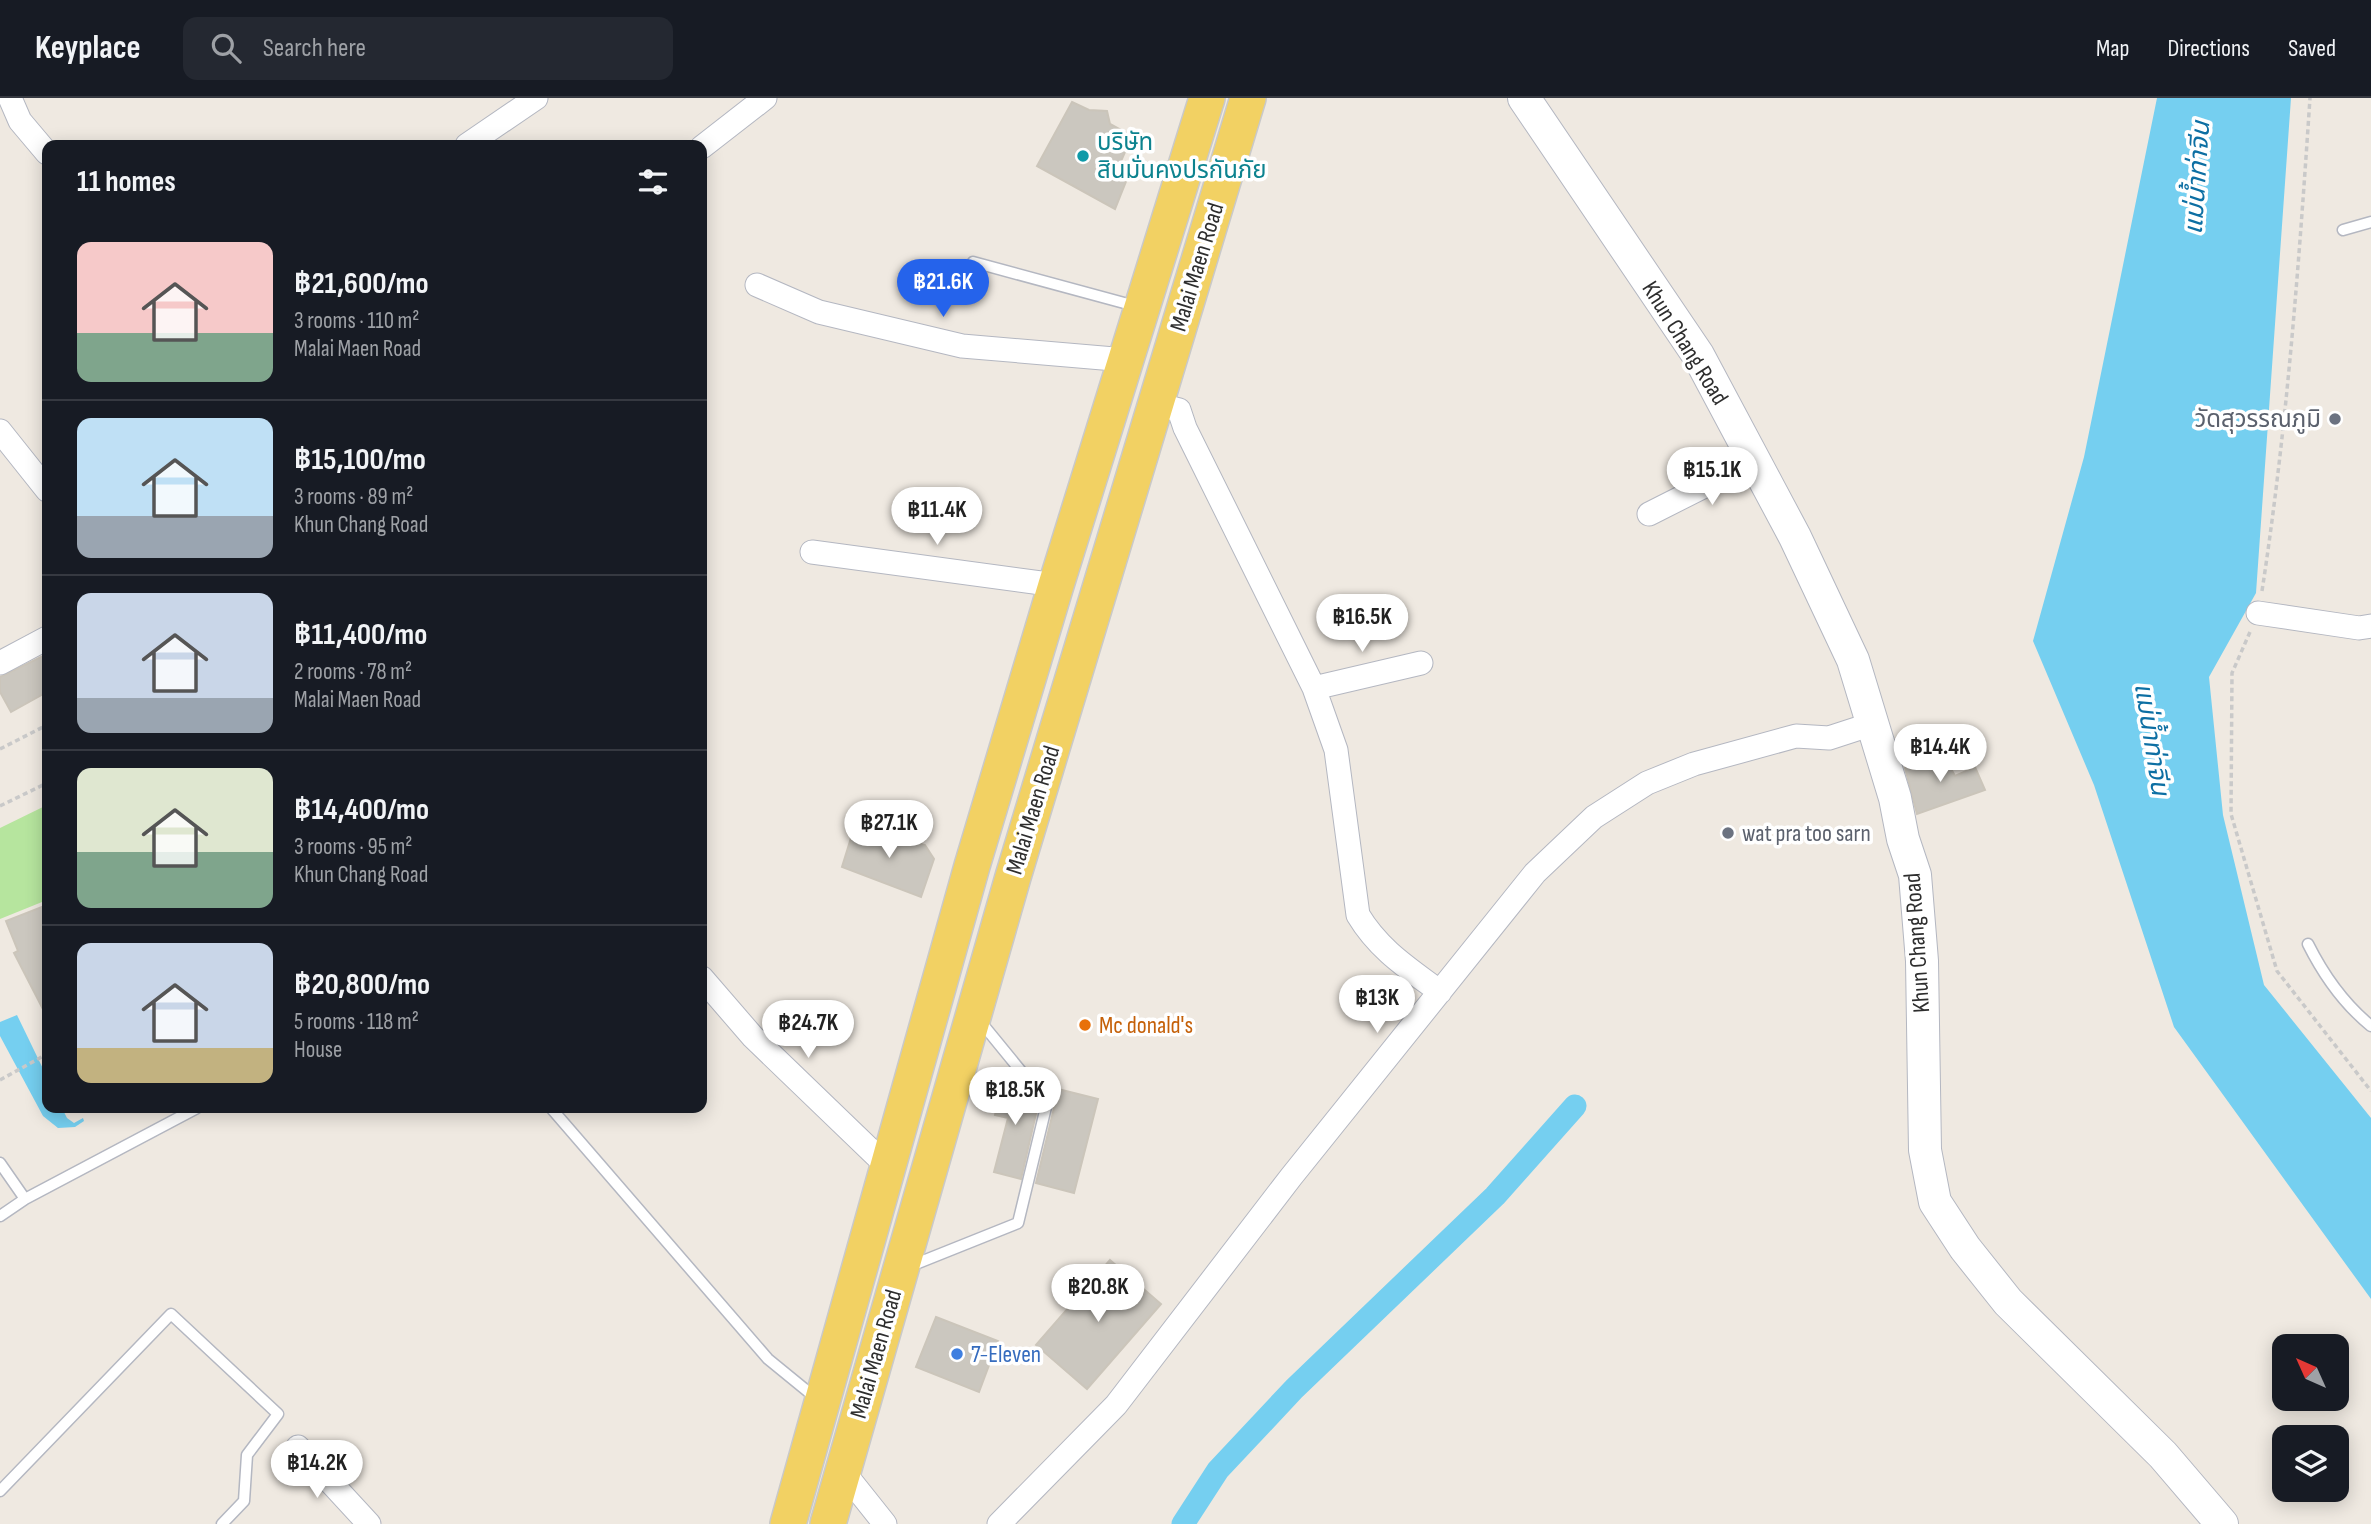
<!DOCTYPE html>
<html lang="en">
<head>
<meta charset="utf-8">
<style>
	body { margin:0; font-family:"Sofia Sans Condensed","Noto Sans Thai",sans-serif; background:#242831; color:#f1f3f6; height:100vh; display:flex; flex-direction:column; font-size:26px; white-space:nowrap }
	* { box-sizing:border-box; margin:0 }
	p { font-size:23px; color:#9ea1a6 }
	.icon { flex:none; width:38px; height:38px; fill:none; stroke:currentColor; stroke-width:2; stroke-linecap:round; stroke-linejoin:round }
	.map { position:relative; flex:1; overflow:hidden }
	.side { position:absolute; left:42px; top:42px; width:665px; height:973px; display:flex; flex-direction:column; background:#171b24; border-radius:14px; box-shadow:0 4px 18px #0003 }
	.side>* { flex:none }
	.needle { width:46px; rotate:315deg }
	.fabs { position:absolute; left:2272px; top:1236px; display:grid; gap:14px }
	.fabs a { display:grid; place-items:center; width:77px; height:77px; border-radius:14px; background:#171b24; box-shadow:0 4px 18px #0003; font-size:35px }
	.price { position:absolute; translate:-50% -60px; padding:0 16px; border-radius:24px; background:#fff; color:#222; font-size:23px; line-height:46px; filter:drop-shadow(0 2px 4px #0008) }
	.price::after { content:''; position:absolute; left:50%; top:42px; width:21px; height:16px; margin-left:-10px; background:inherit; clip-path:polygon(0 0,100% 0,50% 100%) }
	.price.active { background:#2563eb; color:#fff }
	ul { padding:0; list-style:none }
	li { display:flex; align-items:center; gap:21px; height:175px; padding:0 35px }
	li+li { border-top:2px solid #363941 }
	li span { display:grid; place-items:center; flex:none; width:196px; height:140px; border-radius:14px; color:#555 }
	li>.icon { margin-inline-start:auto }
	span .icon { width:84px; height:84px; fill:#fffc; stroke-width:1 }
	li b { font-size:30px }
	h2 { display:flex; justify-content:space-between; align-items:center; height:84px; padding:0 35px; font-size:30px }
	header { display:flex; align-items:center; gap:42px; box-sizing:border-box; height:98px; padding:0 35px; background:#171b24; border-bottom:2px solid #363941 }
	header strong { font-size:33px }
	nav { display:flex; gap:38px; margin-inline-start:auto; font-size:24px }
	.search { width:490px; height:63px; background:#242831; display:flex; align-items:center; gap:18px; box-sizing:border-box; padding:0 24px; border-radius:14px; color:#9ea1a6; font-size:26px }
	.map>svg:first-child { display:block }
	.green { fill:#b6e59e }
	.water { fill:#75cff0 }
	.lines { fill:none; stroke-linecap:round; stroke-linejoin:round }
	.canal { stroke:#75cff0; stroke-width:23 }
	.building { fill:#cbc7bf; stroke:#cbc5ba; stroke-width:2 }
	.lane-casing { stroke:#b4b7c1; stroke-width:13 }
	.street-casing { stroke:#b4b7c1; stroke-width:25 }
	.secondary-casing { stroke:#b4b7c1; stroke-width:34 }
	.primary-casing { stroke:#c9c9c9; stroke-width:38 }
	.path { stroke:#c9c9c9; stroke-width:3.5; stroke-dasharray:5 3.5; stroke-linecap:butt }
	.lane { stroke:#fff; stroke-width:10 }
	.street { stroke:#fff; stroke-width:23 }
	.secondary { stroke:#fff; stroke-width:32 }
	.primary { stroke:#f2d163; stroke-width:35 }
	.culture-dot { fill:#0f9aa8; stroke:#fff; stroke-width:2.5 }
	.worship-dot { fill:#6b7280; stroke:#fff; stroke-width:2.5 }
	.food-dot { fill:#e8710a; stroke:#fff; stroke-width:2.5 }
	.shop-dot { fill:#3f7fe0; stroke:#fff; stroke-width:2.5 }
	.labels { text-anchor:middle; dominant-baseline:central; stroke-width:7; stroke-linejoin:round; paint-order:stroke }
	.culture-label { font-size:24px; fill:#0d838f; stroke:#fff; text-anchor:start }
	.street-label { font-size:24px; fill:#2e2e2e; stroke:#fff }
	.worship-label { font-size:24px; fill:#5b616d; stroke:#fff; text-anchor:end }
	.food-label { font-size:24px; fill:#c56008; stroke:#fff; text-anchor:start }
	.shop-label { font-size:24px; fill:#366cbe; stroke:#fff; text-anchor:start }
	.water-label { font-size:26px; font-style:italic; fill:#0d6fa3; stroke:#fff }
</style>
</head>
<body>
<header>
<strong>Keyplace</strong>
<div class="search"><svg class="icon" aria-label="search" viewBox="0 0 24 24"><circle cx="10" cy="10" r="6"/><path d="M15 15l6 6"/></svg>Search here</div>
<nav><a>Map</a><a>Directions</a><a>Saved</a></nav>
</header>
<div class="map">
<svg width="2371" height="1426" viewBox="0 0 2371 1426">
	<rect width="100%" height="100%" fill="#efe9e1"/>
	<path class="green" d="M 47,707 L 47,802 L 0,821 L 0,730 Z"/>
	<path class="water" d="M 2157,0 L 2291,0 L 2256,495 L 2209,579 L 2223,717 L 2264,887 L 2371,1020 L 2371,1201 L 2174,929 L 2094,687 L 2033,543 L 2084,359 Z
		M 17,917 L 47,979 L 47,1010 L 62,1010 L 67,1020 L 74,1025 L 83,1020 L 84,1023 L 75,1029 L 58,1030 L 43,1018 L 0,938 L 0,924 Z"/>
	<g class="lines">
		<path class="canal" d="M 1183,1426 L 1218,1372 L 1294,1291 L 1495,1098 L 1575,1008"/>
	</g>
	<path class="building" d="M 1072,4 L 1089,12 L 1107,13 L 1110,26 L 1132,38 L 1118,70 L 1129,76 L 1115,111 L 1037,68 Z
		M 47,556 L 47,594 L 11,614 L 0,594 L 0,579 Z
		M 1943,656 L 1955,678 L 1975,669 L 1985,692 L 1917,716 L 1905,670 Z
		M 855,727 L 925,747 L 934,761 L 921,799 L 842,769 Z
		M 47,807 L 47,919 L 14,855 L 18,853 L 6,823 Z
		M 1005,977 L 1016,980 L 1038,1007 L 1021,1081 L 994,1074 L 1008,1020 L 995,1017 Z
		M 1042,987 L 1098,1001 L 1074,1095 L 1036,1085 L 1055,1006 L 1053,1001 Z
		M 1110,1162 L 1161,1206 L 1087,1291 L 1036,1247 Z
		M 936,1219 L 998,1243 L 979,1294 L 916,1269 Z"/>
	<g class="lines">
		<defs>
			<path id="lane" d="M 2343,132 L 2371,124
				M 973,164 L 1139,209
				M 2308,846 C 2323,876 2344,906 2371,928
				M 551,1010 L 768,1261 L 817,1301
				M 0,1065 L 25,1101
				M 0,1118 L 25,1101 L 197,1010
				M 908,1169 L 1018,1125 L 1047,1005 L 980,923
				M 0,1393 L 171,1216 L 278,1316 L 247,1357 L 244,1403 L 222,1426"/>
			<path id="street" d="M 10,0 L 20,23 L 47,55
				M 467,47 L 536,0
				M 702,49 L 765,0
				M 757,187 L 819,214 L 962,248 L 1126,262
				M 1155,306 L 1179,312 L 1185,330 L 1314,590 L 1336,652 L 1358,817 C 1379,852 1408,870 1440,894
				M 0,333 L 47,392
				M 1649,416 L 1754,363
				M 812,454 L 1056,487
				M 2258,515 L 2359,530 L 2371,528
				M 0,565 L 47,540
				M 1314,590 L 1421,565
				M 702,880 L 753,939 L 888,1069
				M 298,1349 L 369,1426
				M 842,1372 L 885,1426
				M 999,1426 L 1116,1307 L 1291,1079 L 1535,775 L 1594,719 L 1647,685 L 1694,666 L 1796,638 L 1829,640 L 1872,626"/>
			<path id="secondary" d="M 1524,0 L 1698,257 L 1795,439 L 1853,562 L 1895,700 L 1903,741 L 1915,777 L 1922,863 L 1925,1052 L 1935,1104 L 1965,1150 L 2008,1204 L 2163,1357 L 2222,1426"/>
			<path id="primary" d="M 788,1426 L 972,768 L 1056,487 L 1207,0
				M 828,1426 L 1013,779 L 1248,0"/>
		</defs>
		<use href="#lane" class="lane-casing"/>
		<use href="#street" class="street-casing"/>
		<use href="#secondary" class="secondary-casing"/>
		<use href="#primary" class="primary-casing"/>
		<path class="path" d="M 2262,493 C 2287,330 2299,165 2310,0
			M 2250,534 L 2232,575 L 2231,716 L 2277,873 L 2371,993
			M 0,651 L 47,627
			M 0,708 L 47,685
			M 0,982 L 47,956"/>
		<use href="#lane" class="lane"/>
		<use href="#street" class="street"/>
		<use href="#secondary" class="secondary"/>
		<use href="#primary" class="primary"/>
	</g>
	<circle class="culture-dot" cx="1083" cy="58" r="7"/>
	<g class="worship-dot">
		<circle cx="2335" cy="321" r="7"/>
		<circle cx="1728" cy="735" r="7"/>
	</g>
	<circle class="food-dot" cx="1085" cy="927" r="7"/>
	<circle class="shop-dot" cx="957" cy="1256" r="7"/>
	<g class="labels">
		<g class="culture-label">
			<text x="1097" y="44">บริษัท<tspan x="1097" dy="28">สินมั่นคงปรกันภัย</tspan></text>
		</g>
		<g class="street-label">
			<text transform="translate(1197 169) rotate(-73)">Malai Maen Road</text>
			<text transform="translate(1685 245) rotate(58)">Khun Chang Road</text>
			<text transform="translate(1033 712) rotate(-73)">Malai Maen Road</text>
			<text transform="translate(1917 845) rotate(-94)">Khun Chang Road</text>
			<text transform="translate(876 1256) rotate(-74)">Malai Maen Road</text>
		</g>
		<g class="worship-label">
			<text x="2321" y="321">วัดสุวรรณภูมิ</text>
			<text x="1742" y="735" text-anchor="start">wat pra too sarn</text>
		</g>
		<g class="food-label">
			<text x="1099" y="927">Mc donald's</text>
		</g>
		<g class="shop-label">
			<text x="971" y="1256">7-Eleven</text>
		</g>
		<g class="water-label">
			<text transform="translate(2198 80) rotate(-86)">แม่น้ำท่าจีน</text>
			<text transform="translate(2151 641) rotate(81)">แม่น้ำท่าจีน</text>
		</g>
	</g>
</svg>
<div class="fabs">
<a><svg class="needle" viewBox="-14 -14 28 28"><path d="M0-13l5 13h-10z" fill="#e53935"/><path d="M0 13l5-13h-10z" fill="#9ea1a6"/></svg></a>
<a><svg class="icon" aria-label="layers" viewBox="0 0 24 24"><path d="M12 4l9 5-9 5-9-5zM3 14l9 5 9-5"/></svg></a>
</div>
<b class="price active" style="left:943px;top:221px">฿21.6K</b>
<b class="price" style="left:1712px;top:409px">฿15.1K</b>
<b class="price" style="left:937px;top:449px">฿11.4K</b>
<b class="price" style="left:1362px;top:556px">฿16.5K</b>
<b class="price" style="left:1940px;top:686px">฿14.4K</b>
<b class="price" style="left:889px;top:762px">฿27.1K</b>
<b class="price" style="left:1377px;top:937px">฿13K</b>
<b class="price" style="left:808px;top:962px">฿24.7K</b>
<b class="price" style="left:1015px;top:1029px">฿18.5K</b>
<b class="price" style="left:1098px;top:1226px">฿20.8K</b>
<b class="price" style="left:317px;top:1402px">฿14.2K</b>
<section class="side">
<h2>11 homes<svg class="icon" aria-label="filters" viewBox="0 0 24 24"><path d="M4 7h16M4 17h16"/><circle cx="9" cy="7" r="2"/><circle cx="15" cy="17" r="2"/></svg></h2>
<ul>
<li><span style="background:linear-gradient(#f6c9c9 65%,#7fa58c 0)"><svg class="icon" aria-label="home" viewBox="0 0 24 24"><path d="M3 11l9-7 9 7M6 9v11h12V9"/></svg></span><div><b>฿21,600/mo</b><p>3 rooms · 110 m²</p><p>Malai Maen Road</p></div></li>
<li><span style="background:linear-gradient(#bfe0f5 70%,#9aa5b1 0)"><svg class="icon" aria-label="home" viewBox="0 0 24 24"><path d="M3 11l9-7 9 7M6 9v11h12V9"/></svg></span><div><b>฿15,100/mo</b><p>3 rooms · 89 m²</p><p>Khun Chang Road</p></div></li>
<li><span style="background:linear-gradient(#c9d6e8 75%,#9aa5b1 0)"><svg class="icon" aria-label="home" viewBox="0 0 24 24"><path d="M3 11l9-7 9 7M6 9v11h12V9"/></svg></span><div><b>฿11,400/mo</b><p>2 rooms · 78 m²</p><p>Malai Maen Road</p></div></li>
<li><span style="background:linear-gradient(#dfe7d0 60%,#7fa58c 0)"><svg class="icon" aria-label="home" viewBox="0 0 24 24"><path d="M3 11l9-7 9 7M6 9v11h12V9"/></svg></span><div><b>฿14,400/mo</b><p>3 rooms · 95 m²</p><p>Khun Chang Road</p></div></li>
<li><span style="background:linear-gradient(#c9d6e8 75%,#c2b280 0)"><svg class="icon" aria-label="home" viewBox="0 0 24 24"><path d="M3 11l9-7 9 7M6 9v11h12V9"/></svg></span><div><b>฿20,800/mo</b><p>5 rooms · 118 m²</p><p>House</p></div></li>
</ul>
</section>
</div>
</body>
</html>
